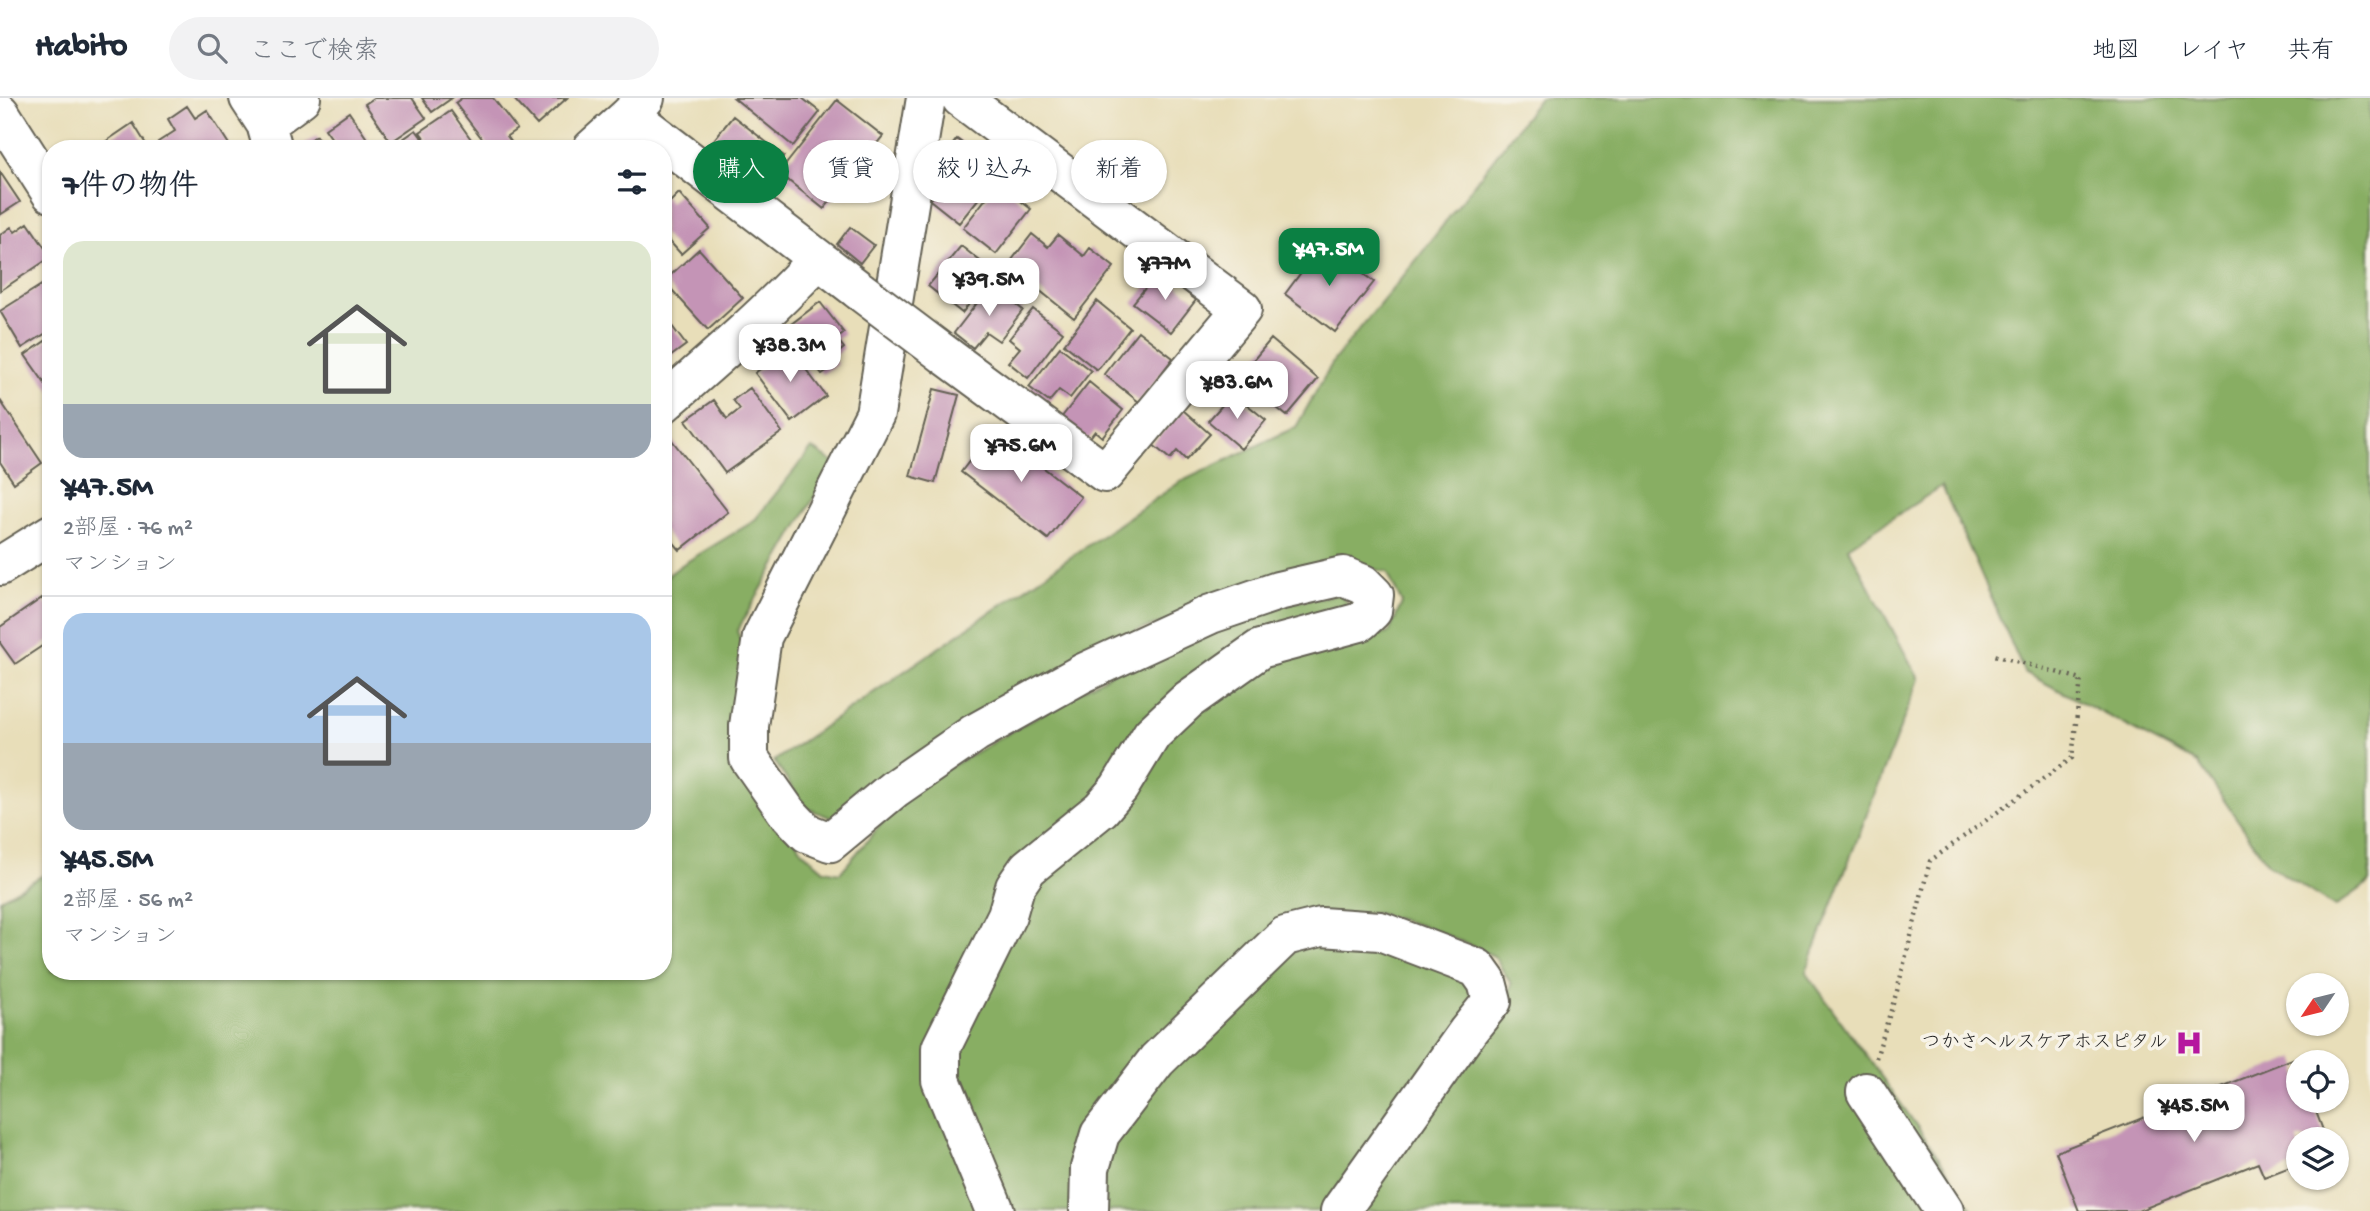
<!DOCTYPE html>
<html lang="ja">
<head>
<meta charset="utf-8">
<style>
	body { margin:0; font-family:"Gochi Hand","Klee One",sans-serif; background:#f2f2f3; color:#1f2937; height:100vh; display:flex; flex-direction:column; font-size:26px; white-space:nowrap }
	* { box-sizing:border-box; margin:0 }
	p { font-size:23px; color:#747a83 }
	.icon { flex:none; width:38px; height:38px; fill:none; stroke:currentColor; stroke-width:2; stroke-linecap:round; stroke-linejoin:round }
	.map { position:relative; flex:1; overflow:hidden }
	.panel { position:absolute; left:42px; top:42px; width:630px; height:840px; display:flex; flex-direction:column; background:#fff; border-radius:28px; box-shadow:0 2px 5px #0004 }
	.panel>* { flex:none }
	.hud { position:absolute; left:693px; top:42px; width:665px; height:63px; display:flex; gap:14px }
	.needle { width:46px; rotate:235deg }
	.controls { position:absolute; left:2286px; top:875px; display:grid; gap:14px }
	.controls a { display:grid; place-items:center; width:63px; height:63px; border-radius:50%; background:#fff; box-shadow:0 2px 5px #0004; font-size:35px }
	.price { position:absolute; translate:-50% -60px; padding:0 16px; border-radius:14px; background:#fff; color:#222; font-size:23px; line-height:46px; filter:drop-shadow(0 2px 4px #0008) }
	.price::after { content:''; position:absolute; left:50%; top:42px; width:21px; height:16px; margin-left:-10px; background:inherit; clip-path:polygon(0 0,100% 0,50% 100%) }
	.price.active { background:#0b8043; color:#fff }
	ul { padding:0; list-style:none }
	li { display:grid; align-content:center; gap:14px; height:371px; padding:0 21px }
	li+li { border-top:2px solid #e0e1e3 }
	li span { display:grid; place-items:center; height:217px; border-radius:21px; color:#555 }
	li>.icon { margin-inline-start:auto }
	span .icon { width:126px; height:126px; fill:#fffc; stroke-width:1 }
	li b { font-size:30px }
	h2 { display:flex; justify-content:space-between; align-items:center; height:84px; padding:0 21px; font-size:30px }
	.tag { padding:0 24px; border-radius:32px; background:#fff; box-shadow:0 2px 5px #0004; font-size:24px; line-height:63px }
	.tag.active { background:#0b8043; color:#fff }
	header { display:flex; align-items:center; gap:42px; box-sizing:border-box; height:98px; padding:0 35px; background:#fff; border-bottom:2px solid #e0e1e3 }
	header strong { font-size:33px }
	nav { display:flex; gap:38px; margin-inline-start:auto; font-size:24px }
	.search { width:490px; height:63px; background:#f2f2f3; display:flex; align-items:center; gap:18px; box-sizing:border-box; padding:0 24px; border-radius:38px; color:#747a83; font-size:26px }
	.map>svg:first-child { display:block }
	.forest { fill:#88ae64; stroke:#526540; stroke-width:2 }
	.building { fill:#c494b6 }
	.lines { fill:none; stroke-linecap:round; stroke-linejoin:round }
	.minor-casing { stroke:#636053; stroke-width:42 }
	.tertiary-casing { stroke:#636053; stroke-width:42 }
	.path { stroke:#636053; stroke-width:4.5; stroke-dasharray:2 5; stroke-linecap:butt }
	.minor { stroke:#fff; stroke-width:38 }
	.tertiary { stroke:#fff; stroke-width:38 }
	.minor-bridge-casing { stroke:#636053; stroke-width:42; stroke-linecap:butt }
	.minor-bridge { stroke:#fff; stroke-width:38 }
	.labels { text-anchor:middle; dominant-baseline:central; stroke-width:7; stroke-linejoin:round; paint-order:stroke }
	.poi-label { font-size:19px; fill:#1c1c1c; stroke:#f7f3e8; text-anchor:end }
</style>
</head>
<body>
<header>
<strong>Habito</strong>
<div class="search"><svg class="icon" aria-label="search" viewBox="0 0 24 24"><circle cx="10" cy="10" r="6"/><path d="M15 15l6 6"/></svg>ここで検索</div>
<nav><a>地図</a><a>レイヤ</a><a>共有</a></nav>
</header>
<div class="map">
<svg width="2370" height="1113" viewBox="0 0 2370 1113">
	<rect width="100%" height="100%" fill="#f7f3e8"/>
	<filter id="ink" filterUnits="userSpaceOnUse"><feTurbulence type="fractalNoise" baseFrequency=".0143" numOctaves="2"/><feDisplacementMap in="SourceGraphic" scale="14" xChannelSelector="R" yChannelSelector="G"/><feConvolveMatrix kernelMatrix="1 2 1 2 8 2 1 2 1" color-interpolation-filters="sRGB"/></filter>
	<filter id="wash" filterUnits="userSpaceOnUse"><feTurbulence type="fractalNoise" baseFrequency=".00686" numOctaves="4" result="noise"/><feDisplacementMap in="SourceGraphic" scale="28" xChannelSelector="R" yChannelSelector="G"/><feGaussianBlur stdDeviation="1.57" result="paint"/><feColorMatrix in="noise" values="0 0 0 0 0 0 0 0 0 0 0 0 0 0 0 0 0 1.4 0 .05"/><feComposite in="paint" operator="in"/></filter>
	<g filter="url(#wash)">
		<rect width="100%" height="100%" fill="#e8deb9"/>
		<path class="forest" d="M 1540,0 L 2370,0 L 2370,784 L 2335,809 L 2269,767 L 2198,665 L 2024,574 L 1942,388 L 1848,449 L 1919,581 L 1806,874 C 1861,953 1922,1030 1973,1113 L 1356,1113 L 1506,908 L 1511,886 L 1494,858 L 1430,830 L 1376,815 L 1293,819 L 1147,952 L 1078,1113 L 1007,1113 L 951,968 L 1031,783 L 1160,643 L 1242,574 L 1306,550 L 1389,535 L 1402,505 L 1387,474 L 1348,465 L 1136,533 L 837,722 L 806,710 L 774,663 L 1180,384 L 1296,329 L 1334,262 L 1414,165 Z
			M 812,350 L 834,365 L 737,533 L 750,565 L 733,650 L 803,754 L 824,772 L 840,775 L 909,693 L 1133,563 L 1263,509 L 1340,496 L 1348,506 L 1343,516 L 1144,626 L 936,927 L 983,1113 L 0,1113 L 0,801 L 51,773 L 51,873 L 663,873 L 663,481 L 683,466 L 754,423 Z
			M 1338,842 L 1453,873 L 1473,891 L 1473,907 L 1325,1113 L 1099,1113 L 1111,1039 L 1166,970 L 1299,848 Z"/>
		<g id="blocks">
			<path class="building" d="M 374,0 L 412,0 L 426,20 L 391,44 L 365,6 Z
				M 422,0 L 452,0 L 432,14 Z
				M 462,0 L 493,0 L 517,31 L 507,38 L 512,45 L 504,51 L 490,51 L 455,5 Z
				M 513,0 L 567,0 L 537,27 Z
				M 734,0 L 802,0 L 820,14 L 793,48 Z
				M 837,2 L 883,38 L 824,111 L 779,75 Z
				M 187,8 L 195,20 L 207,12 L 232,51 L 162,51 L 158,44 L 175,33 L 168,21 Z
				M 451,13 L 478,51 L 432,51 L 420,34 Z
				M 349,14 L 374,51 L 339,51 L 325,31 Z
				M 733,18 L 784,58 L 759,90 L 708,49 Z
				M 133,25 L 149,51 L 105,51 L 102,46 Z
				M 416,32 L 430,51 L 389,51 Z
				M 316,38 L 325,51 L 297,51 Z
				M 957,41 L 987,64 L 979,74 L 992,84 L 959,125 L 930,102 L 940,90 L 941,61 Z
				M 0,74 L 20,104 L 0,117 Z
				M 998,85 L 1031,111 L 996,156 L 963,130 Z
				M 679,95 L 710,130 L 681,156 L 663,136 L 663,96 L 670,104 Z
				M 28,125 L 51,159 L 0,193 L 0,137 L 11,129 L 15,134 Z
				M 850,129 L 874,147 L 860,165 L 837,146 Z
				M 1032,136 L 1048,149 L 1058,137 L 1084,158 L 1090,150 L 1114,169 L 1074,220 L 1008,167 Z
				M 1323,145 L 1374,184 L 1335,234 L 1285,196 Z
				M 961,148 L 994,174 L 962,215 L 928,188 Z
				M 699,151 L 743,200 L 708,232 L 664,183 Z
				M 1159,173 L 1196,202 L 1171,234 L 1133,205 Z
				M 51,181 L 51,232 L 22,250 L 0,213 Z
				M 991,187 L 1023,212 L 999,243 L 986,234 L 973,250 L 954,235 Z
				M 1097,203 L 1130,230 L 1097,272 L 1064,246 Z
				M 820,204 L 844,235 L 837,241 L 844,250 L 832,260 L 837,266 L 822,276 L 786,230 Z
				M 1033,211 L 1063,234 L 1028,280 L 1008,264 L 1020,250 L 1009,241 Z
				M 663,216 L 686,247 L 663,264 Z
				M 1138,233 L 1173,260 L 1139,304 L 1104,276 Z
				M 51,239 L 51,294 L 25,257 Z
				M 1271,241 L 1318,281 L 1287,318 L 1239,279 Z
				M 789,249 L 826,298 L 792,324 L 755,275 Z
				M 1060,249 L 1091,273 L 1070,300 L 1059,292 L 1049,304 L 1029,289 Z
				M 1089,284 L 1123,312 L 1102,339 L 1095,333 L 1088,342 L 1061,320 Z
				M 750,290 L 782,334 L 725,375 L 686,322 L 714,302 L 727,321 L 740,311 L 733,302 Z
				M 934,291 L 959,297 L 935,385 L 910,378 Z
				M 1233,295 L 1266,322 L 1241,351 L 1208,323 Z
				M 0,302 L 42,365 L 14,385 L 0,364 Z
				M 1183,312 L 1210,336 L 1186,362 L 1177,353 L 1170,361 L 1152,346 Z
				M 994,331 L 1081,399 L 1048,441 L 961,374 Z
				M 671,341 L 728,414 L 680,452 L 663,432 L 663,346 Z
				M 42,500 L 51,514 L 51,542 L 15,566 L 0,545 L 0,529 Z
				M 2295,960 L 2298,967 L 2298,1003 L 2312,1003 L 2324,1035 L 2308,1041 L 2298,1041 L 2298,1066 L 2264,1079 L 2258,1065 L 2138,1113 L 2079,1113 L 2056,1054 Z"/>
		</g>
	</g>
	<g filter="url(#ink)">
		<use href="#blocks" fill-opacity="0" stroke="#636053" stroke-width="2"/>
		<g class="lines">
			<defs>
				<path id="minor" d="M 249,0 L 266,26 L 273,51
					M 926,0 L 875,316 L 762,539 L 749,628 L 749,660 L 786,713 L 807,735 L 830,744 L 894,691 L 975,635 L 1083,575 L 1211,516 L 1278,493 L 1343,478 L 1363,486 L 1374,497 L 1372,513 L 1360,524 L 1260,551 L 1188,602 L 1152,636 L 1119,690 L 1101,711 L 1028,770 L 1015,789 L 1007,817 L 941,950 L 941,982 L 995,1113
					M 0,15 L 51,95
					M 630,17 L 860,193
					M 266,26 L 301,0
					M 945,257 L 1105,375 L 1242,211 L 961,0
					M 663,306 C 717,259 770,213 818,161
					M 1866,994 L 1944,1113
					M 1089,1113 L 1090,1070 L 1100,1036 L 1157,962 L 1285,838 L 1321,829 L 1380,833 L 1477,870 L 1487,884 L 1492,903 L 1468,933 L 1340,1113"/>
				<path id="tertiary" d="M 592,51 L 630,17 L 645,0
					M 0,468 L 51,436"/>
			</defs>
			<use href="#minor" class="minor-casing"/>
			<use href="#tertiary" class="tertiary-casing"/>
			<path class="path" d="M 1876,960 L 1897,893 L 1930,763 L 2072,660 L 2081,581 L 1994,557"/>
			<use href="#minor" class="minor"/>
			<use href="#tertiary" class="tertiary"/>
			<defs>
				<path id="minor-bridge" d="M 860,193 L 945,257"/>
			</defs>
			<use href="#minor-bridge" class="minor-bridge-casing"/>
			<use href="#minor-bridge" class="minor-bridge"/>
		</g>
	</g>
	<defs>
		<symbol id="hospital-bare" viewBox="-9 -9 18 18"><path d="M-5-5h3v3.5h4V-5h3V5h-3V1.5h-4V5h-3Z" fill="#b5179e" stroke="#f7f3e8" stroke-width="2.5" paint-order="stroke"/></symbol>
	</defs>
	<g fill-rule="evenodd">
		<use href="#hospital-bare" x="2170" y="926" width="38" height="38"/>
	</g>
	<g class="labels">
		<g class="poi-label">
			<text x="2168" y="945">つかさヘルスケアホスピタル</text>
		</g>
	</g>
</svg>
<div class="controls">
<a><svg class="needle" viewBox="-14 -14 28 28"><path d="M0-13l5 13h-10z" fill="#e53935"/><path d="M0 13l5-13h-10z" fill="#747a83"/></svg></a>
<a><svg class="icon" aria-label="locate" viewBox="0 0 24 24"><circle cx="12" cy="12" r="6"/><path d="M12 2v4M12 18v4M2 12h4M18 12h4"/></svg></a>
<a><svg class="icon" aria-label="layers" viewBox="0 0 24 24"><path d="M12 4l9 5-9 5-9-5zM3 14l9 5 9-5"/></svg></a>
</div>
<b class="price active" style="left:1329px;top:190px">¥47.5M</b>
<b class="price" style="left:1165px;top:204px">¥77M</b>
<b class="price" style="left:989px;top:220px">¥39.5M</b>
<b class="price" style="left:790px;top:286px">¥38.3M</b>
<b class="price" style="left:1237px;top:323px">¥83.6M</b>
<b class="price" style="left:1021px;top:386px">¥75.6M</b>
<b class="price" style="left:2194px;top:1046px">¥45.5M</b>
<div class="hud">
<a class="tag active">購入</a>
<a class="tag">賃貸</a>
<a class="tag">絞り込み</a>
<a class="tag">新着</a>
</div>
<section class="panel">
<h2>7件の物件<svg class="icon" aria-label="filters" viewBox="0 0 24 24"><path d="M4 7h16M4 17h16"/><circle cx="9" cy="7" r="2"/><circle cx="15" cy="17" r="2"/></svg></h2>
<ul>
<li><span style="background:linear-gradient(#dfe7d0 75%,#9aa5b1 0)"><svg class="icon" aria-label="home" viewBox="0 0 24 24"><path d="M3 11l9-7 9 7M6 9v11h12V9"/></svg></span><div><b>¥47.5M</b><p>2部屋 · 76 m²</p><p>マンション</p></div></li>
<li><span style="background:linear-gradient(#a9c7e8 60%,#9aa5b1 0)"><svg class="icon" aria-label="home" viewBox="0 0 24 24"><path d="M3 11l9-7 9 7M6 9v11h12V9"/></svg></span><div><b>¥45.5M</b><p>2部屋 · 56 m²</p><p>マンション</p></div></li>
</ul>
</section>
</div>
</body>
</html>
